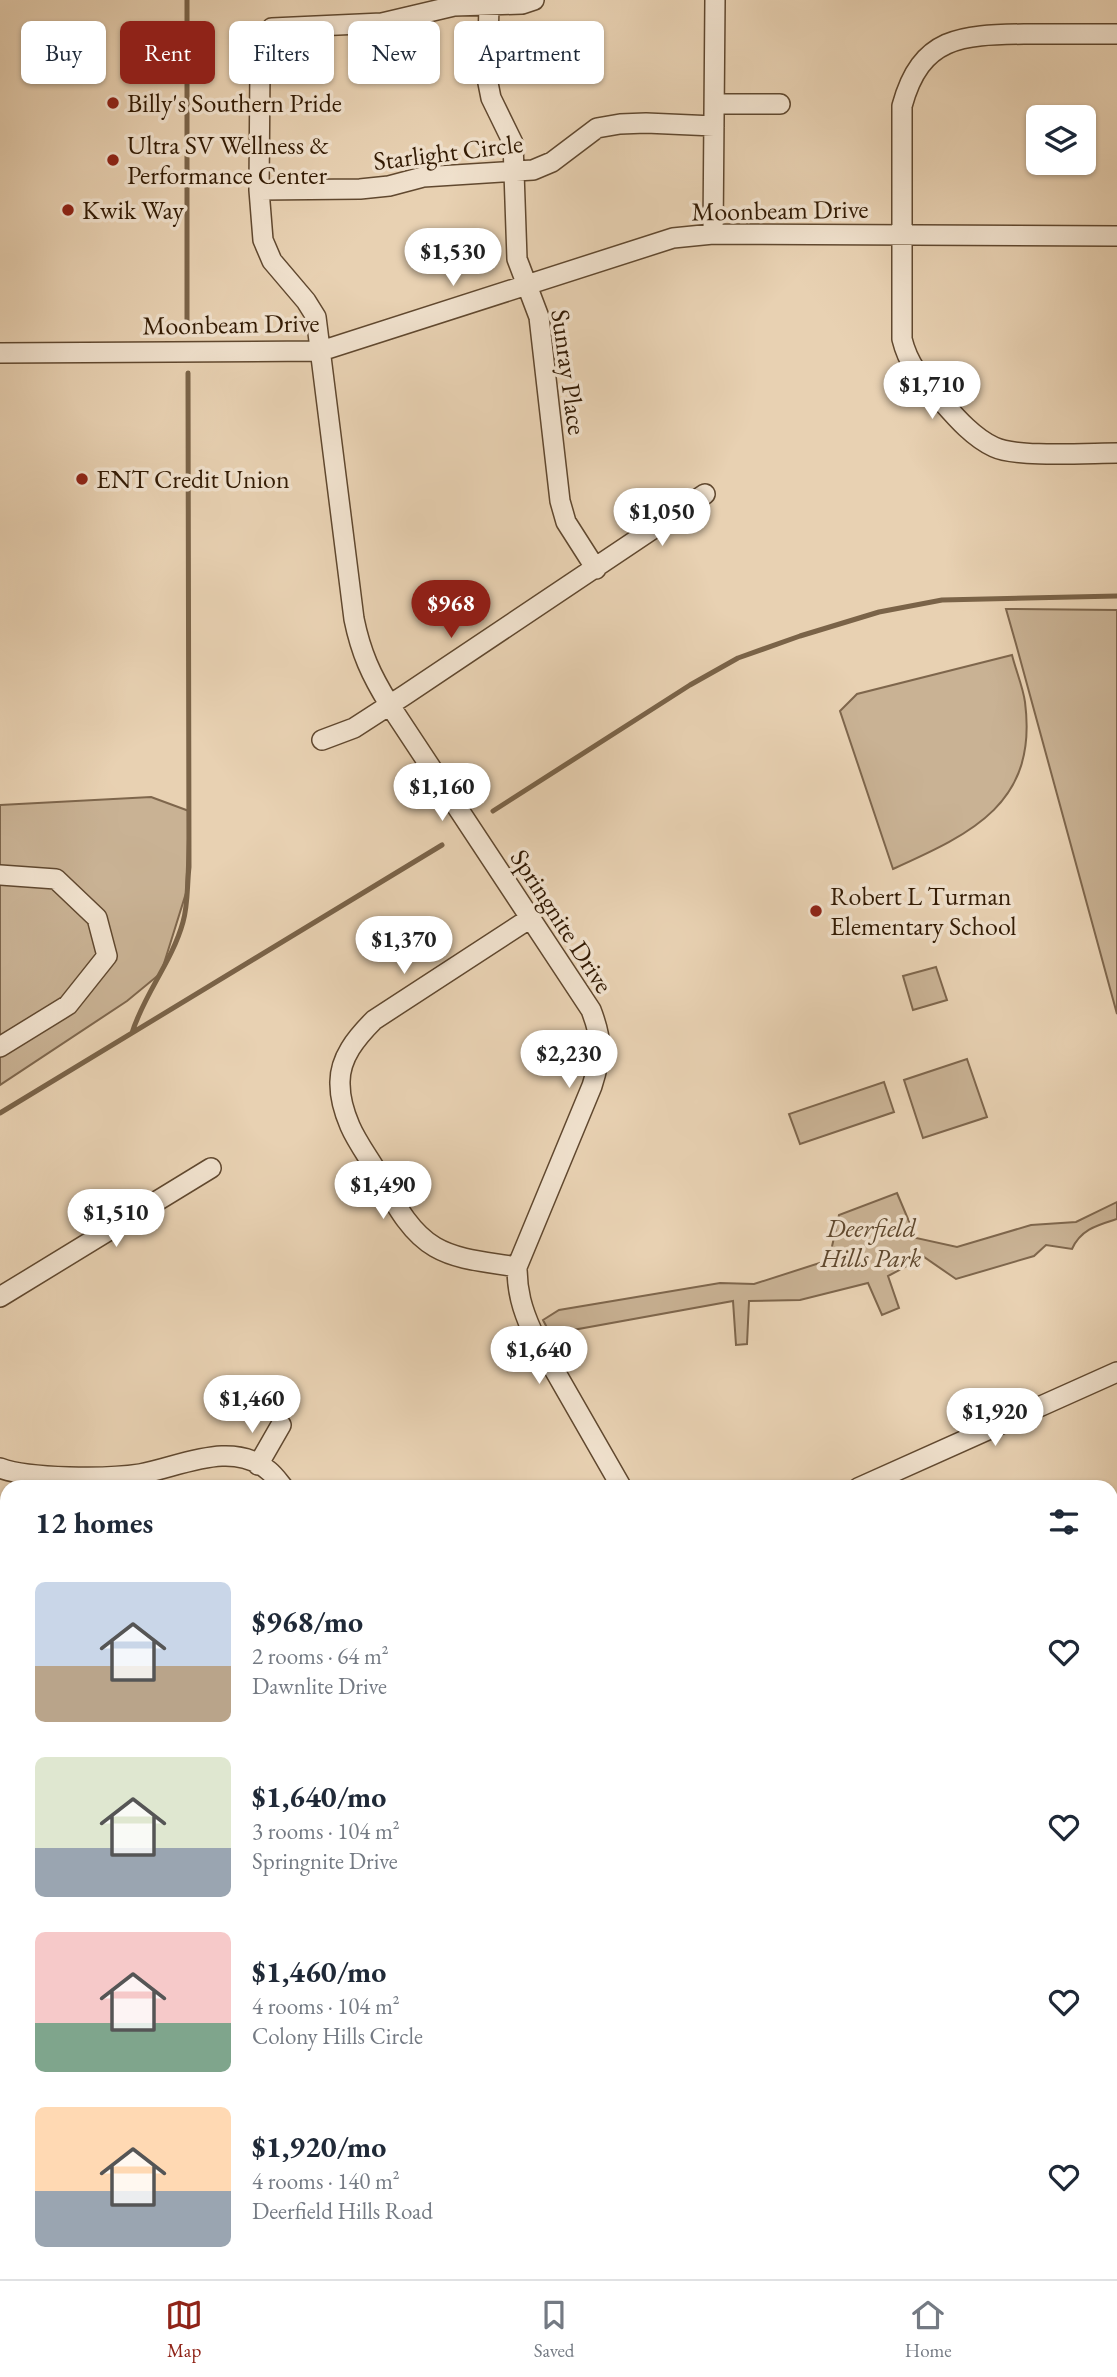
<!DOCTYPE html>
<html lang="en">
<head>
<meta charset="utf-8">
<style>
	body { margin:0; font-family:"EB Garamond",serif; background:#f6f6f7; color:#1f2937; height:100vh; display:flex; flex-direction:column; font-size:26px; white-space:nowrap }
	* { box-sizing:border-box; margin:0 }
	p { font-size:23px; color:#747a83 }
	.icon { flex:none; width:38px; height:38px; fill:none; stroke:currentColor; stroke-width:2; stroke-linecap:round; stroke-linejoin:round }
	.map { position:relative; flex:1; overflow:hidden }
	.drawer { position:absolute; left:0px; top:1480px; width:1118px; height:800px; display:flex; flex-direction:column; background:#fff; border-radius:21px 21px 0 0; box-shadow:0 2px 5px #0004 }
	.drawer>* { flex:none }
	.banner { position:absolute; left:21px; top:21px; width:700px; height:63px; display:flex; gap:14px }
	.buttons { position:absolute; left:1026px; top:105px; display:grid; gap:14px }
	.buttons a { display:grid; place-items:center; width:70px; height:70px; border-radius:10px; background:#fff; box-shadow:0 2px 5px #0004; font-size:35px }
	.price { position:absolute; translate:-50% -60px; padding:0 16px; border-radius:24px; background:#fff; color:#222; font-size:23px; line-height:46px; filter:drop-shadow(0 2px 4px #0008) }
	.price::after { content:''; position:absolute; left:50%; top:42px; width:21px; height:16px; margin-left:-10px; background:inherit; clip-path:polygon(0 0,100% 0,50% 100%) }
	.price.active { background:#8f2418; color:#fff }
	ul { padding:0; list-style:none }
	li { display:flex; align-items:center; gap:21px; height:175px; padding:0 35px }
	li span { display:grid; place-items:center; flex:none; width:196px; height:140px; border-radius:10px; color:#555 }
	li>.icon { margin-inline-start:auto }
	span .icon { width:84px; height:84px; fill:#fffc; stroke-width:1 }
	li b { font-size:30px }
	h2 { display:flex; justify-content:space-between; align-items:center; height:84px; padding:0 35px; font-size:30px }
	.pill { padding:0 24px; border-radius:10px; background:#fff; box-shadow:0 2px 5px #0004; font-size:24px; line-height:63px }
	.pill.active { background:#8f2418; color:#fff }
	.menu { display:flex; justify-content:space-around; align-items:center; height:98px; border-top:2px solid #e0e1e3; background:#fff; font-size:19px; color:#747a83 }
	.menu a { display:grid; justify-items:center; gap:4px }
	.menu .active { color:#8f2418 }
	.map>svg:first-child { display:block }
	.green { fill:#c9b294; stroke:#7e664c; stroke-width:2 }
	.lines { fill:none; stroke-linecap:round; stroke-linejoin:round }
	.stream { stroke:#7a6348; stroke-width:5 }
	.street-casing { stroke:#60482f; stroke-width:22 }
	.secondary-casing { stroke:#321a03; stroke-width:29 }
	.highway-casing { stroke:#321a03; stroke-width:36 }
	.street { stroke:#f0e1cd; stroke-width:19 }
	.secondary { stroke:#f0e1cd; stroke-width:26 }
	.highway { stroke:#e8d1b2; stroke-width:33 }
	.poi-dot { fill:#8f2418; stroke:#f0e1cd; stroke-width:2.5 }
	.labels { text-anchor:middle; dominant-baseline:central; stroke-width:7; stroke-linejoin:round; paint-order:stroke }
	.poi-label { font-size:26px; fill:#321a03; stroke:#f0e1cd; text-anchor:start }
	.street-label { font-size:26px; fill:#321a03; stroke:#f0e1cd }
	.park-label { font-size:26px; font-style:italic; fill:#5f482e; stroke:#f0e1cd }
</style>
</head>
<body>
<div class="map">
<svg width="1117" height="2279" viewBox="0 0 1117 2279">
	<rect width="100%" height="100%" fill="#e8d1b2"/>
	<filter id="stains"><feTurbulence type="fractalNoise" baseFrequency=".00286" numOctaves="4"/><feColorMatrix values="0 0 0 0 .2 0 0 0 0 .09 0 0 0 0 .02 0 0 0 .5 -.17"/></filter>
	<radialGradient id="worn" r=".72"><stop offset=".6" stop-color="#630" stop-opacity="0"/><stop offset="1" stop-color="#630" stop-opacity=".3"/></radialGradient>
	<path class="green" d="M 1006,609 L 1117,610 L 1117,1014 L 1016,644 Z
		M 1012,655 C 1016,671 1023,687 1025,702 C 1038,803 973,833 893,869 L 840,711 L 857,694 Z
		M 151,797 L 189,811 L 186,893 L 161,973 L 127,1001 L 0,1085 L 0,805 Z
		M 936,967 L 947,1000 L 913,1010 L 903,976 Z
		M 967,1059 L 987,1117 L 923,1138 L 904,1080 Z
		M 884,1082 L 894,1112 L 800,1144 L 789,1114 Z
		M 897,1193 L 916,1238 L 957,1247 L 1031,1225 L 1076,1222 L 1117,1202 L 1117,1219 C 1098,1225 1081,1229 1072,1249 L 1046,1245 L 1034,1256 L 956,1279 L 924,1257 L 888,1276 L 899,1308 L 882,1315 L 868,1283 L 800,1300 L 749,1301 L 747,1344 L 736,1345 L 733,1301 L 562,1332 L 553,1339 L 543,1320 L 559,1310 L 720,1283 L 754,1284 L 829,1260 L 839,1215 Z"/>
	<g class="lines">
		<path class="stream" d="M 187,0 L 187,328
			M 493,811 L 690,685 L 738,658 L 800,636 L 879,612 L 942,600 L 1117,596
			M 132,1033 C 144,994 172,962 183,922 C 188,905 187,885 189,867 L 188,373
			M 0,1113 L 442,845"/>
		<defs>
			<path id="street" d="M 534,0 L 522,4 L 454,6 L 382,23 L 272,28 L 260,68 L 259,190 L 263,240 L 272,261 L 306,301 L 316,317 L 354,619 C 361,653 371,675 389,704 L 591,1010 C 603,1041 602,1054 592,1086 L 517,1267 C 517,1291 522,1309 532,1331 L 622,1488
				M 489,6 L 487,78 L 491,98 L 513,143 L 517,259 L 539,317 L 560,501 L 566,522 L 596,569
				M 1117,34 C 1086,34 1055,34 1024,34 C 961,35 921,36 902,106 L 902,339 C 908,364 921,379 938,397 C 954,415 972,437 994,447 C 1017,458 1089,453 1117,453
				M 715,104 L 780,104
				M 259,190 L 360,189 L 389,186 L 423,177 L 533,170 L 552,162 L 597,128 L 620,124 L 646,123 L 714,126
				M 713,234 L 715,0
				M 0,353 L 321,351 L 673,238 L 713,234 L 1117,236
				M 322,740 L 354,728 L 405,695 L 705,494
				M 0,875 L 56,879 L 97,918 L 107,956 L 68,1005 L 0,1047
				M 517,1267 C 490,1262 459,1261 435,1247 C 406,1230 391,1195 374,1167 C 366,1154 356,1140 350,1126 C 344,1112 340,1099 340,1084 C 339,1058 357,1037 374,1020 L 529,919
				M 0,1297 L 211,1168
				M 258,1465 L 281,1425
				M 0,1468 C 29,1479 108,1479 140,1474 C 180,1467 232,1439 269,1471 C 275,1476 279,1482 284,1488
				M 858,1488 L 1117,1372
				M 0,1693 L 7,1693"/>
			<path id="secondary" d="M 0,2077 L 7,2077
				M 1111,2078 L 1117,2078"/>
			<path id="highway" d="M 0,2212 L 7,2213
				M 0,2246 L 7,2247
				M 509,2273 L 624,2279"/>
		</defs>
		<use href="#street" class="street-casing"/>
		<use href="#secondary" class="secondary-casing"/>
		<use href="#highway" class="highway-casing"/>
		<use href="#street" class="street"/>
		<use href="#secondary" class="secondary"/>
		<use href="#highway" class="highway"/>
	</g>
	<g class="poi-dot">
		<circle cx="113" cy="103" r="7"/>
		<circle cx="113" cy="160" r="7"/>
		<circle cx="68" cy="210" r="7"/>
		<circle cx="82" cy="479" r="7"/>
		<circle cx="816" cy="911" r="7"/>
	</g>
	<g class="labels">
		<g class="poi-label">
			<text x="127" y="103">Billy's Southern Pride</text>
			<text x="127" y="145">Ultra SV Wellness &amp;<tspan x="127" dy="30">Performance Center</tspan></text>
			<text x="82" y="210">Kwik Way</text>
			<text x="96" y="479">ENT Credit Union</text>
			<text x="830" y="896">Robert L Turman<tspan x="830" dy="30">Elementary School</tspan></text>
		</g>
		<g class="street-label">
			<text transform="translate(448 152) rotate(-7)">Starlight Circle</text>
			<text transform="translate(780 210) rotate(-1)">Moonbeam Drive</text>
			<text transform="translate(231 324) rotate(-1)">Moonbeam Drive</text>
			<text transform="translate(569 372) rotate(82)">Sunray Place</text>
			<text transform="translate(562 921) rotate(57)">Springnite Drive</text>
		</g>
		<g class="park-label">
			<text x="871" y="1228">Deerfield<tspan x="871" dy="30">Hills Park</tspan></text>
		</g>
	</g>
	<rect width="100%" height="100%" filter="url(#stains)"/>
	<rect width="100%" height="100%" fill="url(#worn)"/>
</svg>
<div class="buttons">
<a><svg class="icon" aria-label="layers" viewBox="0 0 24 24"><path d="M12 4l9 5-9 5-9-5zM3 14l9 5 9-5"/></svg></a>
</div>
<b class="price" style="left:453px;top:288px">$1,530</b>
<b class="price" style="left:932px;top:421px">$1,710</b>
<b class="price" style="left:662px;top:548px">$1,050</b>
<b class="price active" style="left:451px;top:640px">$968</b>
<b class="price" style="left:442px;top:823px">$1,160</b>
<b class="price" style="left:404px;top:976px">$1,370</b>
<b class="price" style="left:569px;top:1090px">$2,230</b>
<b class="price" style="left:383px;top:1221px">$1,490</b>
<b class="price" style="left:116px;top:1249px">$1,510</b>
<b class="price" style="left:539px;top:1386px">$1,640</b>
<b class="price" style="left:252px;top:1435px">$1,460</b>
<b class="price" style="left:995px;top:1448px">$1,920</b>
<div class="banner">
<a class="pill">Buy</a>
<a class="pill active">Rent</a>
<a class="pill">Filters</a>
<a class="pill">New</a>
<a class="pill">Apartment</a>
</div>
<section class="drawer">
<h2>12 homes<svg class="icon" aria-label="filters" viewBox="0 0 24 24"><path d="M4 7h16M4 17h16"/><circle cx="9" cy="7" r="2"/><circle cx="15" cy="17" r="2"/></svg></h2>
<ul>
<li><span style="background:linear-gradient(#c9d6e8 60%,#b9a48a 0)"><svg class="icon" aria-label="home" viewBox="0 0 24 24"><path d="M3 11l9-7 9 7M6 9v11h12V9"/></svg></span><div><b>$968/mo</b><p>2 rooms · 64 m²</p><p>Dawnlite Drive</p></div><svg class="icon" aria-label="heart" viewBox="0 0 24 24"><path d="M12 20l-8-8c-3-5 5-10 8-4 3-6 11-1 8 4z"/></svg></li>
<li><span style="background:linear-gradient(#dfe7d0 65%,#9aa5b1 0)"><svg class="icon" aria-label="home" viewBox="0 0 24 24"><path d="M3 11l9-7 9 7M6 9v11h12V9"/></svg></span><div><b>$1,640/mo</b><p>3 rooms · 104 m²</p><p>Springnite Drive</p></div><svg class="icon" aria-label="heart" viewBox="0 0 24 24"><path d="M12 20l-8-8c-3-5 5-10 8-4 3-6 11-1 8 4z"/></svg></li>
<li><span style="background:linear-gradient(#f6c9c9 65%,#7fa58c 0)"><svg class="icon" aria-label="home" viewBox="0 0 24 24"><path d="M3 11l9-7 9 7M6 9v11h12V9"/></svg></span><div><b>$1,460/mo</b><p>4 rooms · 104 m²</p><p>Colony Hills Circle</p></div><svg class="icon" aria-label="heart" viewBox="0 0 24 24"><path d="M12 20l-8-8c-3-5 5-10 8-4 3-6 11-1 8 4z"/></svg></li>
<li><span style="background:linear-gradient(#ffd9b3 60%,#9aa5b1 0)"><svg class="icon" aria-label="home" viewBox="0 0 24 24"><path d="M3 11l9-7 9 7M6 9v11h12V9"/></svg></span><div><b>$1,920/mo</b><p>4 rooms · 140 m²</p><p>Deerfield Hills Road</p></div><svg class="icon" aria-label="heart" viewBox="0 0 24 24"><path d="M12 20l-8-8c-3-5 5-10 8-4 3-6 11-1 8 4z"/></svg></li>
</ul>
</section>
</div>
<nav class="menu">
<a class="active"><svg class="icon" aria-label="map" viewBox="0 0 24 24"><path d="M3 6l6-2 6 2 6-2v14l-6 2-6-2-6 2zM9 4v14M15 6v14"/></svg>Map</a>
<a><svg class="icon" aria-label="saved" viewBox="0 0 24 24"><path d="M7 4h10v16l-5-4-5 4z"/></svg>Saved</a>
<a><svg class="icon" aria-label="home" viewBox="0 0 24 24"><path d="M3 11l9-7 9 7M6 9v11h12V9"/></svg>Home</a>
</nav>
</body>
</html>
